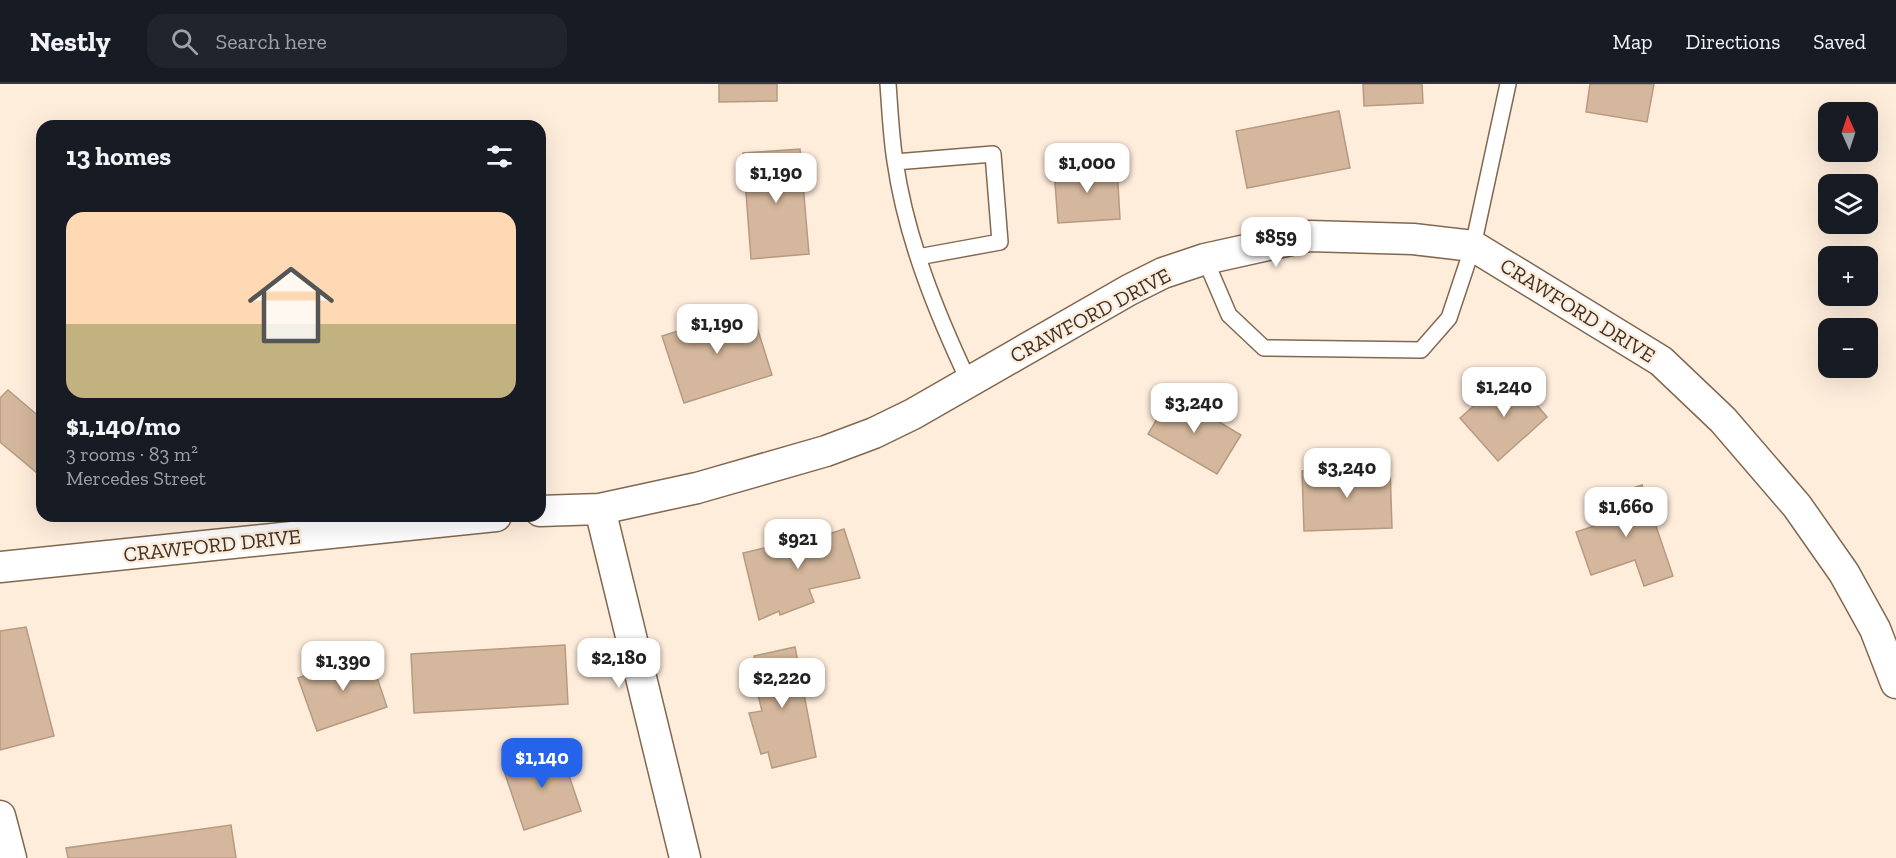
<!DOCTYPE html>
<html lang="en">
<head>
<meta charset="utf-8">
<style>
	body { margin:0; font-family:"Zilla Slab",serif; background:#20242c; color:#f1f3f6; height:100vh; display:flex; flex-direction:column; font-size:22px; white-space:nowrap }
	* { box-sizing:border-box; margin:0 }
	p { font-size:20px; color:#9ea1a6 }
	.icon { flex:none; width:33px; height:33px; fill:none; stroke:currentColor; stroke-width:2; stroke-linecap:round; stroke-linejoin:round }
	.map { position:relative; flex:1; overflow:hidden }
	.panel { position:absolute; left:36px; top:36px; width:510px; height:402px; display:flex; flex-direction:column; background:#171b24; border-radius:18px; box-shadow:0 6px 24px #0002 }
	.panel>* { flex:none }
	.needle { width:39px; rotate:357deg }
	.fabs { position:absolute; left:1818px; top:18px; display:grid; gap:12px }
	.fabs a { display:grid; place-items:center; width:60px; height:60px; border-radius:12px; background:#171b24; box-shadow:0 6px 24px #0002; font-size:30px }
	.price { position:absolute; translate:-50% -51px; padding:0 14px; border-radius:12px; background:#fff; color:#222; font-size:20px; line-height:39px; filter:drop-shadow(0 2px 3px #0008) }
	.price::after { content:''; position:absolute; left:50%; top:36px; width:18px; height:14px; margin-left:-9px; background:inherit; clip-path:polygon(0 0,100% 0,50% 100%) }
	.price.current { background:#2563eb; color:#fff }
	ul { padding:0; list-style:none }
	li { display:grid; align-content:center; gap:12px; height:318px; padding:0 30px }
	li+li { border-top:2px solid #363941 }
	li span { display:grid; place-items:center; height:186px; border-radius:18px; color:#555 }
	li>.icon { margin-inline-start:auto }
	span .icon { width:108px; height:108px; fill:#fffc; stroke-width:1 }
	li b { font-size:26px }
	h2 { display:flex; justify-content:space-between; align-items:center; height:72px; padding:0 30px; font-size:26px }
	header { display:flex; align-items:center; gap:36px; box-sizing:border-box; height:84px; padding:0 30px; background:#171b24; border-bottom:2px solid #363941 }
	header strong { font-size:28px }
	nav { display:flex; gap:33px; margin-inline-start:auto; font-size:21px }
	.search { width:420px; height:54px; background:#20242c; display:flex; align-items:center; gap:15px; box-sizing:border-box; padding:0 21px; border-radius:18px; color:#9ea1a6; font-size:22px }
	.map>svg:first-child { display:block }
	.building { fill:#d4b79c; stroke:#b69a80; stroke-width:1.5 }
	.lines { fill:none; stroke-linecap:round; stroke-linejoin:round }
	.lane-casing { stroke:#826850; stroke-width:18 }
	.street-casing { stroke:#826850; stroke-width:33 }
	.lane { stroke:#fff; stroke-width:15 }
	.street { stroke:#fff; stroke-width:30 }
	.labels { text-anchor:middle; dominant-baseline:central; stroke-width:5; stroke-linejoin:round; paint-order:stroke }
	.street-label { font-size:21px; fill:#3e3228; stroke:#ffeddc }
</style>
</head>
<body>
<header>
<strong>Nestly</strong>
<div class="search"><svg class="icon" aria-label="search" viewBox="0 0 24 24"><circle cx="10" cy="10" r="6"/><path d="M15 15l6 6"/></svg>Search here</div>
<nav><a>Map</a><a>Directions</a><a>Saved</a></nav>
</header>
<div class="map">
<svg width="1896" height="774" viewBox="0 0 1896 774">
	<rect width="100%" height="100%" fill="#ffeddc"/>
	<path class="building" d="M 719,0 L 777,0 L 777,17 L 719,18 Z
		M 1363,0 L 1422,0 L 1423,19 L 1364,22 Z
		M 1590,0 L 1654,0 L 1647,38 L 1586,28 Z
		M 1339,27 L 1350,84 L 1247,104 L 1236,47 Z
		M 800,65 L 809,170 L 751,175 L 743,69 Z
		M 1117,82 L 1120,135 L 1058,139 L 1054,86 Z
		M 751,224 L 772,291 L 684,319 L 662,252 Z
		M 1510,290 L 1547,333 L 1498,377 L 1460,334 Z
		M 8,306 L 42,335 L 42,383 L 37,389 L 0,358 L 0,314 Z
		M 1172,310 L 1241,351 L 1217,390 L 1148,350 Z
		M 1390,383 L 1392,444 L 1304,447 L 1302,387 Z
		M 1642,401 L 1673,492 L 1644,502 L 1635,476 L 1591,491 L 1576,448 L 1606,438 L 1598,416 Z
		M 810,445 L 814,455 L 844,445 L 860,494 L 809,505 L 814,518 L 780,531 L 779,527 L 759,536 L 743,469 L 772,462 L 771,455 Z
		M 26,543 L 54,652 L 0,666 L 0,547 Z
		M 565,561 L 568,620 L 414,629 L 411,570 Z
		M 795,563 L 816,673 L 772,684 L 768,668 L 761,670 L 749,629 L 762,627 L 752,587 L 757,585 L 754,572 Z
		M 369,570 L 387,623 L 317,647 L 298,594 Z
		M 560,665 L 581,727 L 524,746 L 503,684 Z
		M 231,741 L 236,774 L 68,774 L 66,764 Z"/>
	<g class="lines">
		<defs>
			<path id="lane" d="M 888,0 C 890,26 891,52 895,77 C 906,154 936,228 969,298
				M 895,78 L 993,70 L 1000,158 L 918,173
				M 1205,175 L 1229,231 L 1264,264 L 1421,266 L 1449,234 L 1473,162 L 1508,0"/>
			<path id="street" d="M 600,425 L 685,774
				M 540,427 L 600,425 L 697,404 L 826,367 L 874,349 L 913,330 L 1129,206 L 1163,189 L 1205,175 L 1309,152 L 1413,155 L 1473,162 L 1661,277 L 1723,336 L 1797,422 L 1844,489 L 1875,545 L 1896,599
				M 0,483 L 496,432
				M 0,732 L 11,774"/>
		</defs>
		<use href="#lane" class="lane-casing"/>
		<use href="#street" class="street-casing"/>
		<use href="#lane" class="lane"/>
		<use href="#street" class="street"/>
	</g>
	<g class="labels">
		<g class="street-label">
			<text transform="translate(1578 226) rotate(32)">CRAWFORD DRIVE</text>
			<text transform="translate(1090 231) rotate(-28)">CRAWFORD DRIVE</text>
			<text transform="translate(212 461) rotate(-6)">CRAWFORD DRIVE</text>
		</g>
	</g>
</svg>
<div class="fabs">
<a><svg class="needle" viewBox="-14 -14 28 28"><path d="M0-13l5 13h-10z" fill="#e53935"/><path d="M0 13l5-13h-10z" fill="#9ea1a6"/></svg></a>
<a><svg class="icon" aria-label="layers" viewBox="0 0 24 24"><path d="M12 4l9 5-9 5-9-5zM3 14l9 5 9-5"/></svg></a>
<a>+</a>
<a>−</a>
</div>
<b class="price" style="left:1087px;top:110px">$1,000</b>
<b class="price" style="left:776px;top:120px">$1,190</b>
<b class="price" style="left:1276px;top:184px">$859</b>
<b class="price" style="left:717px;top:271px">$1,190</b>
<b class="price" style="left:1504px;top:334px">$1,240</b>
<b class="price" style="left:1194px;top:350px">$3,240</b>
<b class="price" style="left:1347px;top:415px">$3,240</b>
<b class="price" style="left:1626px;top:454px">$1,660</b>
<b class="price" style="left:798px;top:486px">$921</b>
<b class="price" style="left:619px;top:605px">$2,180</b>
<b class="price" style="left:343px;top:608px">$1,390</b>
<b class="price" style="left:782px;top:625px">$2,220</b>
<b class="price current" style="left:542px;top:705px">$1,140</b>
<section class="panel">
<h2>13 homes<svg class="icon" aria-label="filters" viewBox="0 0 24 24"><path d="M4 7h16M4 17h16"/><circle cx="9" cy="7" r="2"/><circle cx="15" cy="17" r="2"/></svg></h2>
<ul>
<li><span style="background:linear-gradient(#ffd9b3 60%,#c2b280 0)"><svg class="icon" aria-label="home" viewBox="0 0 24 24"><path d="M3 11l9-7 9 7M6 9v11h12V9"/></svg></span><div><b>$1,140/mo</b><p>3 rooms · 83 m²</p><p>Mercedes Street</p></div></li>
</ul>
</section>
</div>
</body>
</html>
